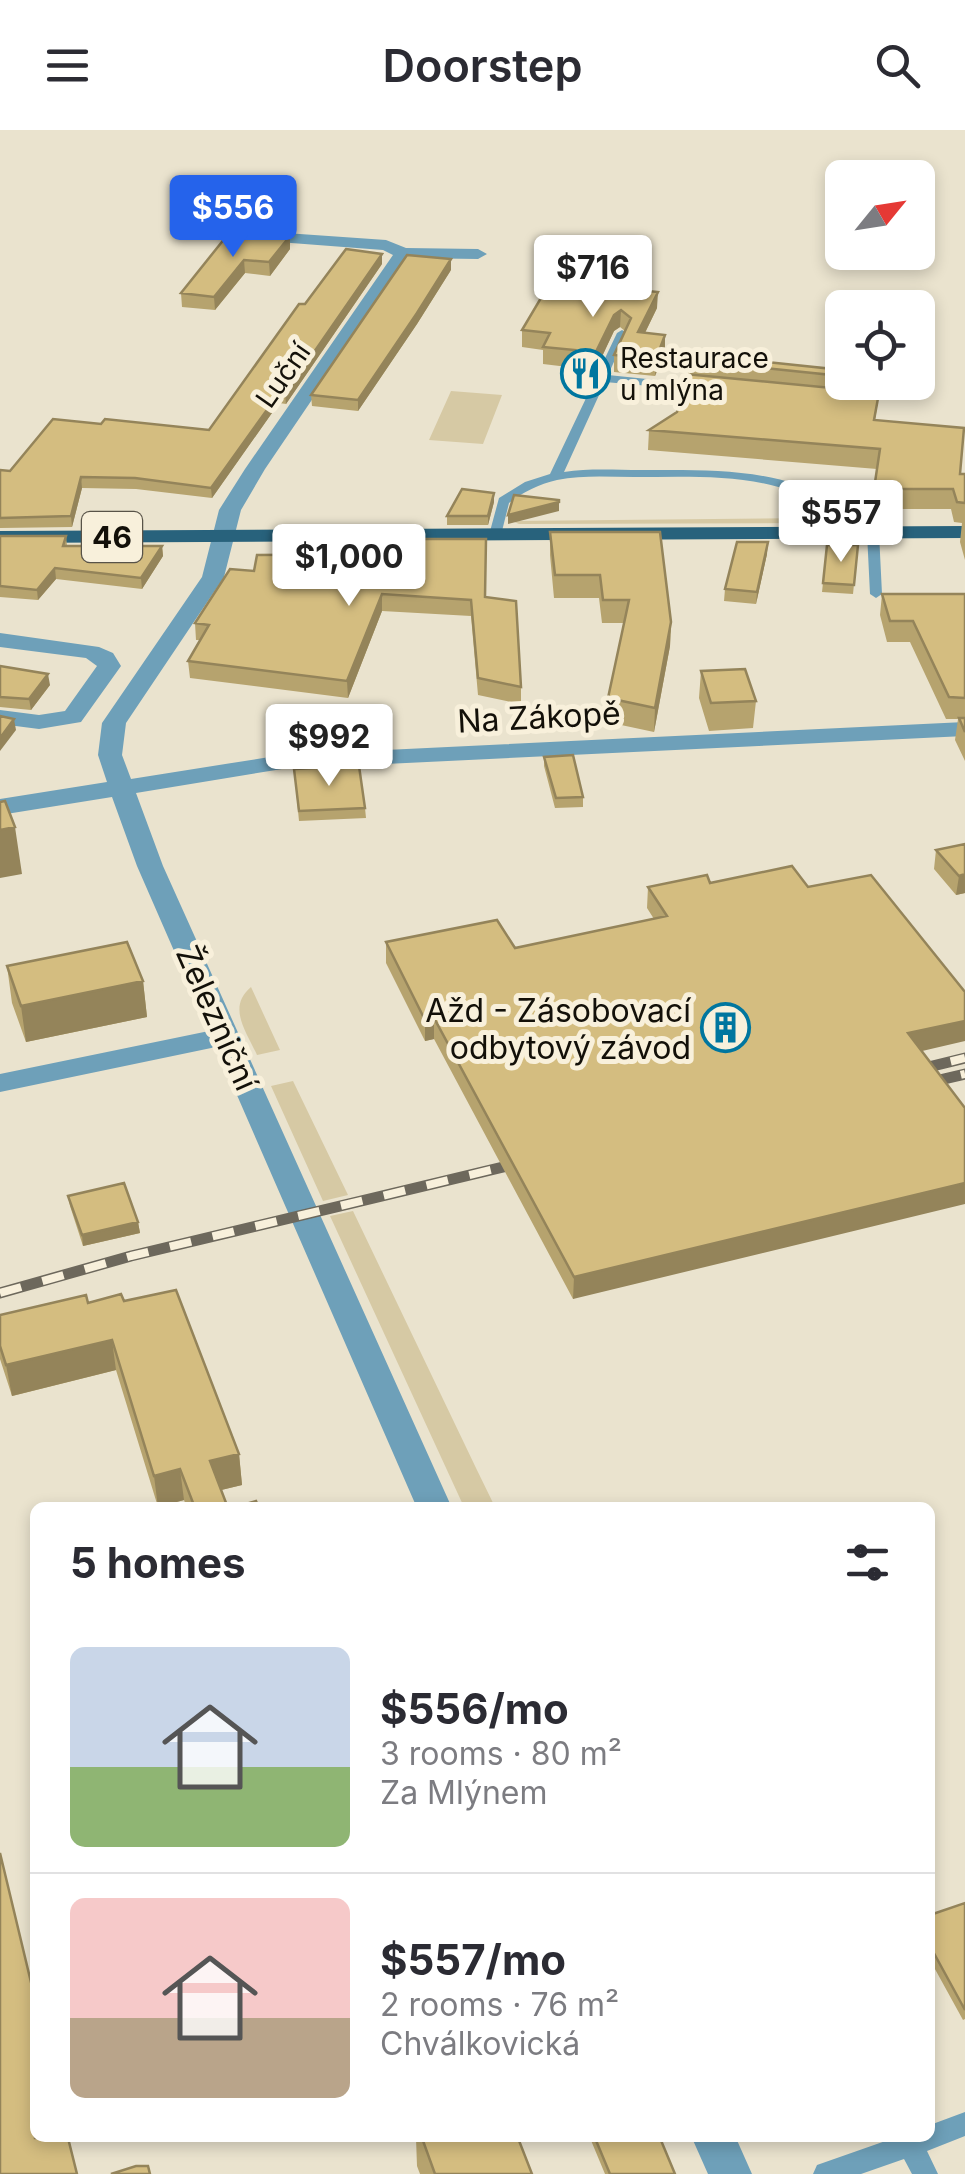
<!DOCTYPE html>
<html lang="en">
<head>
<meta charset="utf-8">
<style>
	body { margin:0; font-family:Inter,sans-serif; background:#f2f2f3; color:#2b2b33; height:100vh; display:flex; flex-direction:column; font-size:38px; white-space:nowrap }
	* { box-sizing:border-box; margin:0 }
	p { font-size:32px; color:#7c7c81 }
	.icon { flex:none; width:55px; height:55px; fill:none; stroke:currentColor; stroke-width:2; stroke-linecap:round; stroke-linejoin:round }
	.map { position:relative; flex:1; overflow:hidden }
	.panel { position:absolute; left:30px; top:1372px; width:905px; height:640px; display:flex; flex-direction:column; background:#fff; border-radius:15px; box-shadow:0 5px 15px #0003 }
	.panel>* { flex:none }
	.needle { width:65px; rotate:60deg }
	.controls { position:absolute; left:825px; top:30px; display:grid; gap:20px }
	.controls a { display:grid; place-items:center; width:110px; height:110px; border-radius:15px; background:#fff; box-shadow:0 5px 15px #0003; font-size:50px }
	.price { position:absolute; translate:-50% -85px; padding:0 22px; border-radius:10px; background:#fff; color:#222; font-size:32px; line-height:65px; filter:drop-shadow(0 2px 5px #0008) }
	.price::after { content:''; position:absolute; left:50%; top:60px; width:30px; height:22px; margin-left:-15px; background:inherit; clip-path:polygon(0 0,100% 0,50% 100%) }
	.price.current { background:#2563eb; color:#fff }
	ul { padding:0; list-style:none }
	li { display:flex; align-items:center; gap:30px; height:250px; padding:0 40px }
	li+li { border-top:2px solid #e1e1e2 }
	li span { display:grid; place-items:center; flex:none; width:280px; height:200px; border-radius:15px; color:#555 }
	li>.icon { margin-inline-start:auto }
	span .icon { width:120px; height:120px; fill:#fffc; stroke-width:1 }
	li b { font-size:42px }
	h2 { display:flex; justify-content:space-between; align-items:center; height:120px; padding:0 40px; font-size:42px }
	header { display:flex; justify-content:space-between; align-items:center; height:130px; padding:0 40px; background:#fff; font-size:45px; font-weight:600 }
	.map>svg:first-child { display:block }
	.green { fill:#d6c9a4 }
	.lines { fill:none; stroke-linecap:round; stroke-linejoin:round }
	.lane { fill:#6ea0b9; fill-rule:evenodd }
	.street { fill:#6ea0b9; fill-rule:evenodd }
	.primary { fill:#28627c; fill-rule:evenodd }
	.rail-casing { stroke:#6d685c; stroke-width:11 }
	.rail { stroke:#f8f0db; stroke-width:8; stroke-dasharray:22; stroke-linecap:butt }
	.wall { fill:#b6a36e }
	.shaded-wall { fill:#94845a }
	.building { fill:#d4bd80; stroke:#94845a; stroke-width:2.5 }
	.labels { text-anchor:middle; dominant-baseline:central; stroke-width:10; stroke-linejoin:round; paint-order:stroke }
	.far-poi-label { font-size:28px; fill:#131009; stroke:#f8f0db; text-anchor:start }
	.far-street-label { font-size:28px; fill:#131009; stroke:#f8f0db }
	.shield { fill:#f8f0db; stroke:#585348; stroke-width:2.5 }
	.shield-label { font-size:30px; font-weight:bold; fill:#131009 }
	.street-label { font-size:32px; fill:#131009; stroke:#f8f0db }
	.poi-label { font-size:32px; fill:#131009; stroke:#f8f0db; text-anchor:end }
</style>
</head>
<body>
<header><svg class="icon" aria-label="menu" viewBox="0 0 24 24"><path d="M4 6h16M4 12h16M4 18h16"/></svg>Doorstep<svg class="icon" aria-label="search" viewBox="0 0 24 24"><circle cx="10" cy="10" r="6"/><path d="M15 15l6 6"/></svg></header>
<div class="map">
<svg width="965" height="2044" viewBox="0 0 965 2044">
	<rect width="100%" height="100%" fill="#eae3ce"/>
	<path class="green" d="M 451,261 L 502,265 L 483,314 L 429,310 Z
		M 815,388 L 803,393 L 519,394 L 512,391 Z
		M 251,857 L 280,920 L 257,925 C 246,901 227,877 251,857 Z
		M 293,951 L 348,1065 L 323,1071 L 271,956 Z
		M 353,1081 L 476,1338 L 495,1377 L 464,1377 L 330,1086 Z"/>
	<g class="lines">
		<path class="lane" d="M 622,200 L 627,203 L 608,245 L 705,255 L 711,258 L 705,261 L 605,252 L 564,342 C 589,338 616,340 641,340 C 705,340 775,337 831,370 L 842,403 L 840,406 L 830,403 L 821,375 C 767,342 696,347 634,347 C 608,347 582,345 557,350 C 539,354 523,362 509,373 L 501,405 L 491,408 L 489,405 L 499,368 L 525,352 L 550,344 L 617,203 Z
			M 873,399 L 879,403 L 882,464 L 876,468 L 870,464 L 867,403 Z
			M 965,1982 L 965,2006 L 927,2021 L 938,2044 L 912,2044 L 904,2029 L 861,2044 L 813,2044 L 817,2035 L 894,2008 L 930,2008 L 930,1995 Z"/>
		<path class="street" d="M 271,102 L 386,110 L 406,118 L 478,119 L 487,124 L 478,129 L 408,128 L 265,339 L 241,380 L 224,447 L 126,593 L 122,625 L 131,649 L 282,625 L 965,592 L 965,606 L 282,639 L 136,663 L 163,736 L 452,1378 L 417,1378 L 216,917 L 0,962 L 0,944 L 209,901 L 137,736 L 112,667 L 0,685 L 0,669 L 107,652 L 98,625 L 102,593 L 202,447 L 219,380 L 245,339 L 393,125 L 383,120 L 265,111 L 265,103 Z
			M 0,503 L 99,517 L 113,523 L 121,536 L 81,592 L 39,599 L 0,594 L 0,580 L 39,585 L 65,581 L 97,536 L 86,528 L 0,517 Z
			M 692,2008 L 736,2008 L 752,2044 L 708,2044 Z"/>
		<path class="primary" d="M 965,396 L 965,408 L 0,413 L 0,401 Z"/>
		<defs>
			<path id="rail" d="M 908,942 L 965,928
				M 918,955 L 965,944
				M 0,1163 L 131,1126 L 528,1031"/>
		</defs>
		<use href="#rail" class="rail-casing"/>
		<use href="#rail" class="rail"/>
	</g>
	<path class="wall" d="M 290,106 L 290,119 L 270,146 L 245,143 L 215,180 L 182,177 L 181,163 Z
		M 382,134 L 286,274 L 279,273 L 212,368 L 136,359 L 82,358 L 72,397 L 0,398 L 0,340 L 10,341 L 101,294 L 209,300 L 305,174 Z
		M 451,140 L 417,194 L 358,281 L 312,276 L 311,265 Z
		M 551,151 L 657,178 L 645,203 L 665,222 L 655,246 L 614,242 L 614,225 L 625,201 L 620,197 L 614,201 L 589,254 L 568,252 L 568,237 L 543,234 L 543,220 L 522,217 L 522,200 Z
		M 688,230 L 842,240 L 842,252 L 881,252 L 875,290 L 960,344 L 965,344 L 965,430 L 960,412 L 962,393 L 954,392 L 951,379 L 871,379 L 877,339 L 648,320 L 649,300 L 677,282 L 688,244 Z
		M 494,363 L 494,372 L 488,395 L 447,395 L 447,386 Z
		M 550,402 L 671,492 L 670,516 L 654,602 L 607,592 L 608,568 L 624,493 L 602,493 L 599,468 L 554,468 L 550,425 Z
		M 0,406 L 66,406 L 67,416 L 162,416 L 163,426 L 142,459 L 56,449 L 38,470 L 0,467 Z
		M 827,415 L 858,415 L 853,464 L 822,462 Z
		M 767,424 L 756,474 L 724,471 L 725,459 Z
		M 254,441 L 485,467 L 521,557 L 521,574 L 478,565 L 471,486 L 382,481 L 348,568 L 190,548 L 188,531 L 200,510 L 196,510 L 195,493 Z
		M 882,464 L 965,464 L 965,631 L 955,610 L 958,589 L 946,589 L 910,512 L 887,512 L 880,485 Z
		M 0,536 L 50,555 L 31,580 L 0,577 Z
		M 701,541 L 756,571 L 753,598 L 709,601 L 699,568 Z
		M 544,627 L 583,667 L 583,677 L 555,678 L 544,636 Z
		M 294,639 L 365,678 L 366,688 L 299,691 Z
		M 965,714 L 965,763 L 956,765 L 934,739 L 936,720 Z
		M 710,753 L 922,921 L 573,1169 L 434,909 L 425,911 L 386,833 L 386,812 L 515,818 L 654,789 L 647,778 L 648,757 Z
		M 7,836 L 143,851 L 147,887 L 26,912 L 12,873 Z
		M 68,1066 L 138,1092 L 140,1103 L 83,1116 L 70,1076 Z
		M 124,1171 L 239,1324 L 242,1355 L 221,1360 L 228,1378 L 187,1378 L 184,1370 L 158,1377 L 116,1240 L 12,1266 L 0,1229 L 0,1185 L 88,1173 Z
		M 965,1773 L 965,1889 L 963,1890 L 930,1830 L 930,1785 Z
		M 416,2008 L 518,2008 L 532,2044 L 420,2044 L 417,2036 Z
		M 590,2008 L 660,2008 L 675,2044 L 605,2044 Z"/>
	<path class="shaded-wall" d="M 290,106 L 290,119 L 270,146 L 269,132 Z
		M 382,124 L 382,134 L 286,274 L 285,264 Z
		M 451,129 L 451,140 L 417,194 L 358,281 L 358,270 Z
		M 244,130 L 245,143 L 215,180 L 214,167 Z
		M 658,162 L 657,178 L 637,219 L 638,202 Z
		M 621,180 L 620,197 L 614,201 L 589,254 L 589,236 L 614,185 Z
		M 665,205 L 665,222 L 655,246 L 656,229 Z
		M 279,263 L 279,273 L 212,368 L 211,358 Z
		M 81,347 L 82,358 L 72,397 L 71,386 Z
		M 494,363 L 494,372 L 488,395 L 488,386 Z
		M 559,372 L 559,381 L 508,394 L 508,385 Z
		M 768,412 L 767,424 L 756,474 L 757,462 Z
		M 162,416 L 163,426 L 142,459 L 141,448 Z
		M 55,438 L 56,449 L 38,470 L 37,460 Z
		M 382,464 L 382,481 L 348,568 L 347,551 Z
		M 671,492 L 670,516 L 654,602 L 655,578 Z
		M 48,544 L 50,555 L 31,580 L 29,569 Z
		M 14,589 L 16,600 L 0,621 L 0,608 Z
		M 15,697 L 22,744 L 0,748 L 0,700 Z
		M 965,744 L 965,763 L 956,765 L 959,746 Z
		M 143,851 L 147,887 L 26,912 L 21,876 Z
		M 434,888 L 434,909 L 425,911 L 425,890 Z
		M 965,891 L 965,911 L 905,925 L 908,903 Z
		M 965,1053 L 965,1074 L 573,1169 L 574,1147 Z
		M 138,1092 L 140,1103 L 83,1116 L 82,1105 Z
		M 112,1210 L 116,1240 L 12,1266 L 6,1235 Z
		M 239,1324 L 242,1355 L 213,1362 L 210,1331 Z
		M 180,1339 L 184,1370 L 158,1377 L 154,1346 Z"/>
	<path class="building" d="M 237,101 L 290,106 L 269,132 L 244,130 L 214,167 L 181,163 L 225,108 L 231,109 Z
		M 346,119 L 382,124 L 285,264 L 279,263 L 211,358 L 135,348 L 81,347 L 71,386 L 0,388 L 0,340 L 10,341 L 53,289 L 101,294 L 105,289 L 209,300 L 299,174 L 305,174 Z
		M 407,125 L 451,129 L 417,183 L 358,270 L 311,265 Z
		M 551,151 L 658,162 L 638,202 L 665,205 L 656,229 L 614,225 L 631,188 L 621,180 L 614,185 L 589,236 L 568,234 L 575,220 L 543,217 L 550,203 L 522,200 Z
		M 690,224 L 842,240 L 842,246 L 688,230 Z
		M 685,244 L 842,259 L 851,254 L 850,252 L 881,252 L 874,290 L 964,298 L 960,344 L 965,344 L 965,373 L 957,372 L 953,359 L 874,359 L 880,319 L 649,300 L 677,282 Z
		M 462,359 L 494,363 L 488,386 L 447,386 Z
		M 514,365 L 559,370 L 559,372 L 508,385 Z
		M 550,402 L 660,402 L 671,492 L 655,578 L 608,568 L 629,470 L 603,470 L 600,445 L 555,445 Z
		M 0,406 L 66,406 L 63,416 L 162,416 L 141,448 L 55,438 L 37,460 L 0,456 Z
		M 411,409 L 486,409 L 485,467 L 516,471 L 521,557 L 478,548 L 471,470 L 382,464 L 347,551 L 188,531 L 209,495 L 195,493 L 230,439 L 254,441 L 257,425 L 411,424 Z
		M 737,412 L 768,412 L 757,462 L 725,459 Z
		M 827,415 L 858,415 L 854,455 L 823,453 Z
		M 882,464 L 965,464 L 965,568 L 949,567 L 913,491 L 890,491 Z
		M 0,536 L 48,544 L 29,569 L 0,567 Z
		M 745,539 L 756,571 L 711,573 L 701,541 Z
		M 0,586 L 14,589 L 0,608 Z
		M 959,588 L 965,588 L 965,602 Z
		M 573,625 L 583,667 L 556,668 L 544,627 Z
		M 359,636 L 365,678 L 299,681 L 294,639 Z
		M 5,671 L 15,697 L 0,700 L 0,672 Z
		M 965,714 L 965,744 L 959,746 L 936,720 Z
		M 792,736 L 808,757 L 871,745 L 965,862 L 965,891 L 908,903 L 965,978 L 965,1053 L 574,1147 L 434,888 L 425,890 L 386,812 L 497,790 L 515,818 L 667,786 L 648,757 L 707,745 L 710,753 Z
		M 127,812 L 143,851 L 21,876 L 7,836 Z
		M 124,1053 L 138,1092 L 82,1105 L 68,1066 Z
		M 176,1160 L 239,1324 L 210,1331 L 228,1378 L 195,1378 L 180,1339 L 154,1346 L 112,1210 L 6,1235 L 0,1216 L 0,1185 L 86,1165 L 88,1173 L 121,1164 L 124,1171 Z
		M 256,1371 L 259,1378 L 232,1378 Z
		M 0,1723 L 35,1869 L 35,2008 L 68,2008 L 77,2044 L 0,2044 Z
		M 965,1773 L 965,1880 L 930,1816 L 930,1785 Z
		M 422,2008 L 518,2008 L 532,2044 L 435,2044 Z
		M 595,2008 L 660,2008 L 675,2044 L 610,2044 Z
		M 136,2036 L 148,2036 L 150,2044 L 111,2044 Z"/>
	<defs>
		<symbol id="restaurant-ring" viewBox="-11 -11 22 22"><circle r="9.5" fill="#f8f0db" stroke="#00769f" stroke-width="1.5"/><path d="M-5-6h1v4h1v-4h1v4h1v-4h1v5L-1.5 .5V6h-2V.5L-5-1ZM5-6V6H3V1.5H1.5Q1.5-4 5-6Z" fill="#00769f"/></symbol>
		<symbol id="building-ring" viewBox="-11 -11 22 22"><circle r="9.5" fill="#f8f0db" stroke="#00769f" stroke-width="1.5"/><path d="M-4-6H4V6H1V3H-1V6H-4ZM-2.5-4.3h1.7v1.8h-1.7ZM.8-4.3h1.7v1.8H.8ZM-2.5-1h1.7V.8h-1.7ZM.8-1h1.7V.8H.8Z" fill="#00769f"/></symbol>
	</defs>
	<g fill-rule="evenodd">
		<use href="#restaurant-ring" x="558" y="216" width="55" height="55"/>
		<use href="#building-ring" x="698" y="870" width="55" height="55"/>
	</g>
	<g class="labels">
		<g class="far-poi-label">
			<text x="620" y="228">Restaurace<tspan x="620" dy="32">u mlýna</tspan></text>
		</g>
		<g class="far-street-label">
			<text transform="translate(283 245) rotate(-55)">Luční</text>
		</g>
		<rect class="shield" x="82" y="382" width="60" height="50" rx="8"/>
		<g class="shield-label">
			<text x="112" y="407">46</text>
		</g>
		<g class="street-label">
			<text transform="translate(539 587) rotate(-3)">Na Zákopě</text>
			<text transform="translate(217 888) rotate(66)">Železniční</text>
		</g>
		<g class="poi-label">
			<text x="691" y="880">Ažd - Zásobovací<tspan x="691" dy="37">odbytový závod</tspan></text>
		</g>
	</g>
</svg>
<div class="controls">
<a><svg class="needle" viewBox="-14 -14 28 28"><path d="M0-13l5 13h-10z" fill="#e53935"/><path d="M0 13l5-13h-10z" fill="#7c7c81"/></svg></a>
<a><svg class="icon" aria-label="locate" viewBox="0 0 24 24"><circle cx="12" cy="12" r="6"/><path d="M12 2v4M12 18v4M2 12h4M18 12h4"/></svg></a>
</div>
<b class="price current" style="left:233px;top:130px">$556</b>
<b class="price" style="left:593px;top:190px">$716</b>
<b class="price" style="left:841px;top:435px">$557</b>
<b class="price" style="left:349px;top:479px">$1,000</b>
<b class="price" style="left:329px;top:659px">$992</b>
<section class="panel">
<h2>5 homes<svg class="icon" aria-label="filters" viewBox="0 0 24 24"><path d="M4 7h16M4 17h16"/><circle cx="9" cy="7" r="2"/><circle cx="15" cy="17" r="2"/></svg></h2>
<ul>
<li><span style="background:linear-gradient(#c9d6e8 60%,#8fb573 0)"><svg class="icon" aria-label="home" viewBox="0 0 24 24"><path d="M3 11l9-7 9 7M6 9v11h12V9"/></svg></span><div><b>$556/mo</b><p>3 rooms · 80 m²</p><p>Za Mlýnem</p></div></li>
<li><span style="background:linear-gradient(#f6c9c9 60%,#b9a48a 0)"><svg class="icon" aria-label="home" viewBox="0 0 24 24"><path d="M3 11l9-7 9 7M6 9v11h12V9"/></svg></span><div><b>$557/mo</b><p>2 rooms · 76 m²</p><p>Chválkovická</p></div></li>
</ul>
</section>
</div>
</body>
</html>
